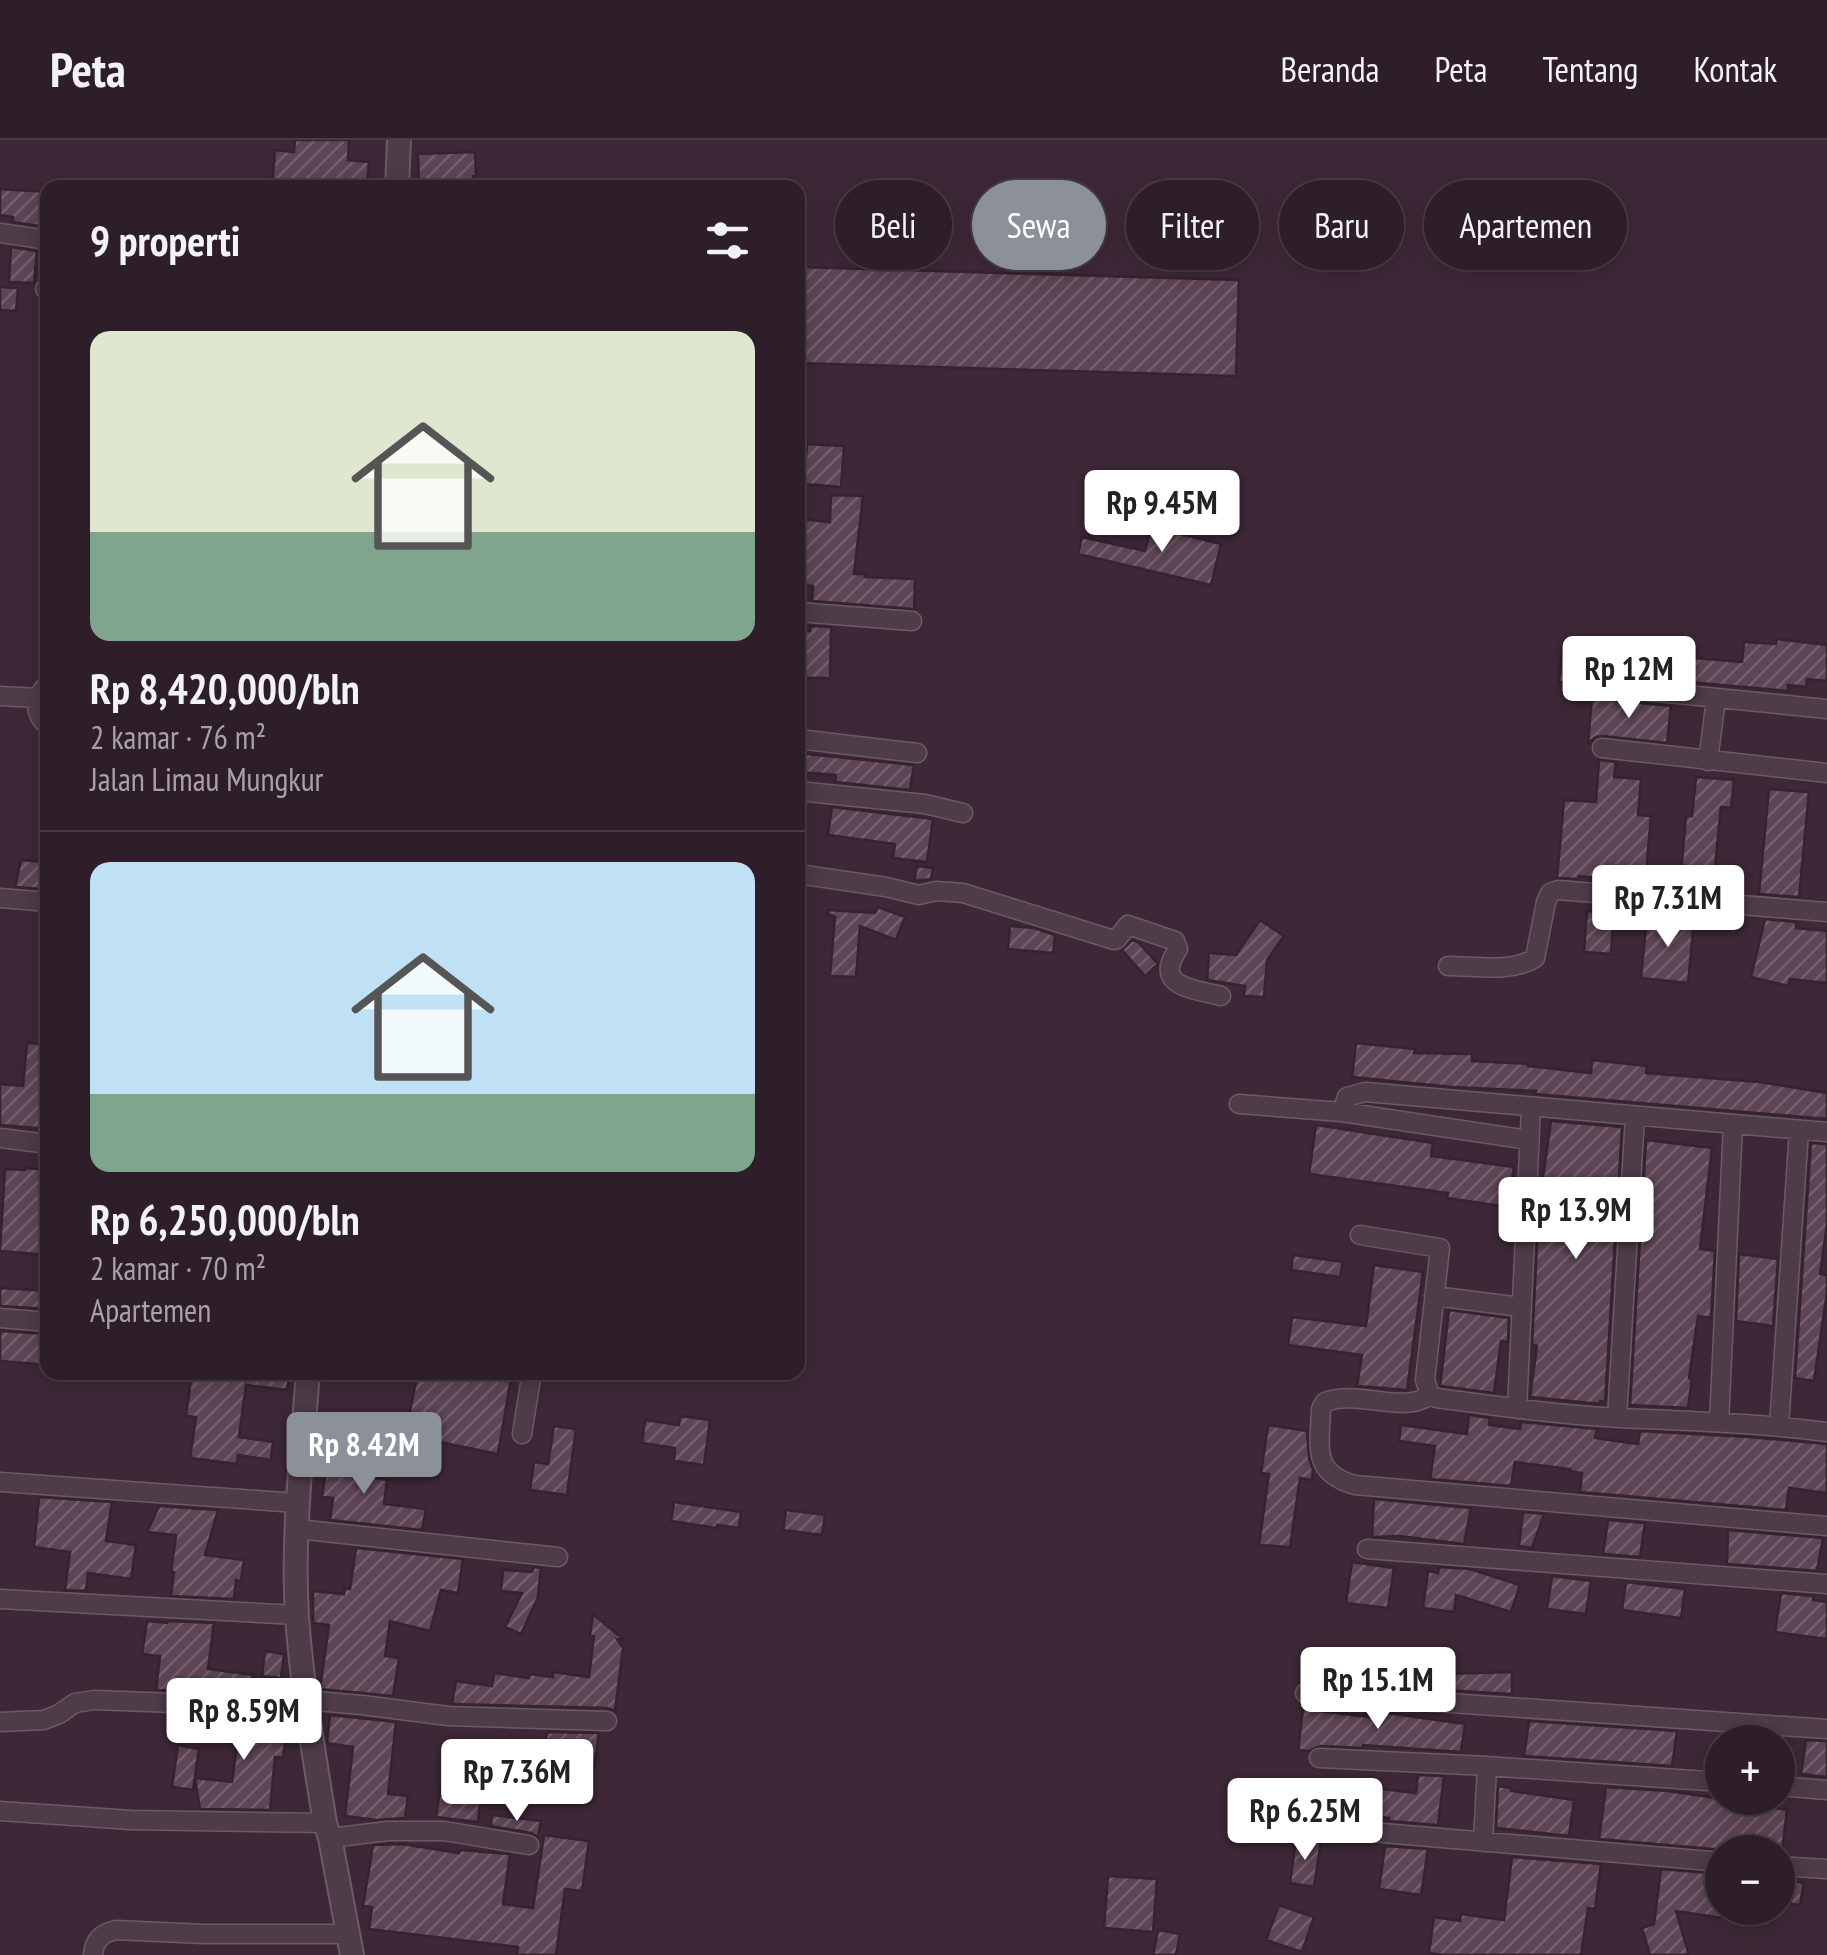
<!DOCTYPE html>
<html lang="id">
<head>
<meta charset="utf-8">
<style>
	body { margin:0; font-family:"PT Sans Narrow",sans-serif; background:#362731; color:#f1f3f6; height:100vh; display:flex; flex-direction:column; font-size:38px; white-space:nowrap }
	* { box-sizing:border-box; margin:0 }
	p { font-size:32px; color:#a7a2a8 }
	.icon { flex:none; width:55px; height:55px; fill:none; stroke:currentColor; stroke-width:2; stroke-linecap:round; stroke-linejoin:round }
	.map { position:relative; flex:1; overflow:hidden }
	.side { position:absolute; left:40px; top:40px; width:765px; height:1200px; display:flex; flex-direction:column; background:#2e1e29; border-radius:20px; box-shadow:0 5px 25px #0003,0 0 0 2px #493c46 }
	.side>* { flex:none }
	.top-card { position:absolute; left:835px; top:40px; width:840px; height:90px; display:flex; gap:20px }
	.tools { position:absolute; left:1705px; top:1585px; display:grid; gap:20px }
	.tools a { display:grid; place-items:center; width:90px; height:90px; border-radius:50%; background:#2e1e29; box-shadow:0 5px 25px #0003,0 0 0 2px #493c46; font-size:50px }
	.price { position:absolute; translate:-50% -85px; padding:0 22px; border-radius:10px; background:#fff; color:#222; font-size:32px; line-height:65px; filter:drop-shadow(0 2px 5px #0008) }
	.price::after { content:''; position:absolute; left:50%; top:60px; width:30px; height:22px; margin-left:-15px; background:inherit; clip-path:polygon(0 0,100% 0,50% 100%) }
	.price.selected { background:#8c9099; color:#fff }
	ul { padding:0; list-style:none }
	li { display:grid; align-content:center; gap:20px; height:530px; padding:0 50px }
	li+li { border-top:2px solid #493c46 }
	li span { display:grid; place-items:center; height:310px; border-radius:20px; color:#555 }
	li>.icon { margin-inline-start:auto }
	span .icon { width:180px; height:180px; fill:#fffc; stroke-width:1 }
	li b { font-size:42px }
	h2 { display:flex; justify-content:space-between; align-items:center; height:120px; padding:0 50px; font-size:42px }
	.pill { padding:0 35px; border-radius:45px; background:#2e1e29; box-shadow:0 5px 25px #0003,0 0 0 2px #493c46; font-size:35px; line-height:90px }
	.pill.selected { background:#8c9099; color:#fff }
	header { display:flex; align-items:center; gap:60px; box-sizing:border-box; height:140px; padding:0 50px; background:#2e1e29; border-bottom:2px solid #493c46 }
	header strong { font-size:48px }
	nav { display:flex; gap:55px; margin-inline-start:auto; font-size:35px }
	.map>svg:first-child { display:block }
	.building { fill:url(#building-hatch); stroke:#35232f; stroke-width:2.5 }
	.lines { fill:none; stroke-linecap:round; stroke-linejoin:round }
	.minor-casing { stroke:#6c5a66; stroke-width:21 }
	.tertiary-casing { stroke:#6c5a66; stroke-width:26 }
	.minor { stroke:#4e3c48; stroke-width:18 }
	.tertiary { stroke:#4e3c48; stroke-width:22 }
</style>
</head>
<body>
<header>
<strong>Peta</strong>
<nav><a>Beranda</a><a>Peta</a><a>Tentang</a><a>Kontak</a></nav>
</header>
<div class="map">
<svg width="1827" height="1815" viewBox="0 0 1827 1815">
	<defs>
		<pattern id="building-hatch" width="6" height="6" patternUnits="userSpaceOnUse" patternTransform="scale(2.5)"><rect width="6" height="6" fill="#5e4555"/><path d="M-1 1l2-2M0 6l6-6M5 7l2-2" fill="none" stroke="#745e6c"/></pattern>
	</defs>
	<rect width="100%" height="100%" fill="#3e2837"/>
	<path class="building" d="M 295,0 L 349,0 L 348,20 L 369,22 L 367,42 L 333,40 L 333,48 L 272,48 L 275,10 L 294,12 Z
		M 475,12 L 476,36 L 473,36 L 471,48 L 419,48 L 418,14 Z
		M 0,49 L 48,52 L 48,79 L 39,79 L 39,86 L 13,82 L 13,77 L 0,75 Z
		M 11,107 L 37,111 L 34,143 L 9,142 Z
		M 798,127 L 1239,140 L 1236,236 L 798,223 Z
		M 0,147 L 18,148 L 16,171 L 0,170 Z
		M 807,304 L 844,306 L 841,347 L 804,344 Z
		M 831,355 L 863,356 L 854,434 L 865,434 L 865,437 L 915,439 L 914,469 L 812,461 L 813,446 L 798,444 L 798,411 L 801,379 L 830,382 Z
		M 1151,387 L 1221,404 L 1211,445 L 1078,414 L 1082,397 L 1145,411 Z
		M 810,486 L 831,487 L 830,538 L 798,538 L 798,491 L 810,491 Z
		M 1777,499 L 1827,505 L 1827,541 L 1807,539 L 1806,547 L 1788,545 L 1788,551 L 1588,533 L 1581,534 L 1575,543 L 1559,542 L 1563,501 L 1616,505 L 1616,512 L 1658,516 L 1659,506 L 1696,509 L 1696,518 L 1742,522 L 1744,502 L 1776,504 Z
		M 1592,558 L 1671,566 L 1667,603 L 1603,596 L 1596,597 L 1588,603 Z
		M 798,613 L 914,625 L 910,650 L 835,642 L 836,635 L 798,632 Z
		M 1599,620 L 1616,622 L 1614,637 L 1641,639 L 1638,675 L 1651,676 L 1645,745 L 1621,743 L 1622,740 L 1579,736 L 1579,739 L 1557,738 L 1564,660 L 1596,662 Z
		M 1696,637 L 1734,640 L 1731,668 L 1721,667 L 1713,746 L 1680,744 L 1686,676 L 1692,676 Z
		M 1769,649 L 1809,652 L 1799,757 L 1759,754 Z
		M 832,667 L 933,679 L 927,722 L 893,718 L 895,704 L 828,695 Z
		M 21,720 L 44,722 L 42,749 L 15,747 Z
		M 917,726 L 933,728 L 931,739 L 914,741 Z
		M 878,767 L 905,777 L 896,800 L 860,786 L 856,837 L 830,836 L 835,777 L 827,773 L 828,770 L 875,773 Z
		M 1587,771 L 1614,773 L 1611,814 L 1584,812 Z
		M 1647,776 L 1694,781 L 1688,843 L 1641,838 Z
		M 1765,779 L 1796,782 L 1796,788 L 1827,791 L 1827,843 L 1790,839 L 1788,846 L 1751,837 Z
		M 1260,780 L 1284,796 L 1267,820 L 1264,857 L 1244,856 L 1245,846 L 1207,840 L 1209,813 L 1236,815 Z
		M 1010,786 L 1034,788 L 1055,795 L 1053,813 L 1008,809 Z
		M 1132,800 L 1138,802 L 1158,824 L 1145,836 L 1122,810 Z
		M 27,903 L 48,904 L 48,989 L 0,985 L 0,944 L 23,946 Z
		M 1356,903 L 1415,909 L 1414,913 L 1472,914 L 1472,921 L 1529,924 L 1528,926 L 1591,933 L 1592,920 L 1647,926 L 1646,933 L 1760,942 L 1827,953 L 1827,979 L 1535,954 L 1536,951 L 1452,947 L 1352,937 Z
		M 1551,981 L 1622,987 L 1605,1262 L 1600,1261 L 1600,1264 L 1530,1257 L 1537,1206 L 1532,1205 L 1539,1065 Z
		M 1316,985 L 1433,1003 L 1431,1016 L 1514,1027 L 1508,1067 L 1447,1058 L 1448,1053 L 1309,1034 Z
		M 1646,1000 L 1712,1008 L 1700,1109 L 1715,1111 L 1711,1178 L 1698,1176 L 1689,1238 L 1692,1239 L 1688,1268 L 1630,1265 Z
		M 1811,1003 L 1827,1004 L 1827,1084 L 1820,1134 L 1827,1135 L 1827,1152 L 1814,1241 L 1795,1238 Z
		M 25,1028 L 48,1030 L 48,1115 L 0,1111 L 5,1029 L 25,1030 Z
		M 1739,1114 L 1778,1119 L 1773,1186 L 1736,1181 Z
		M 1293,1115 L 1343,1122 L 1340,1137 L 1291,1130 Z
		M 1374,1125 L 1423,1132 L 1407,1250 L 1357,1246 L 1362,1215 L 1288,1205 L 1292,1177 L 1366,1186 Z
		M 0,1148 L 48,1151 L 48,1169 L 0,1166 Z
		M 1449,1170 L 1509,1178 L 1508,1202 L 1501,1201 L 1494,1253 L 1440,1246 Z
		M 0,1191 L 48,1194 L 48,1225 L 0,1221 Z
		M 192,1232 L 290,1232 L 287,1250 L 246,1245 L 239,1297 L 273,1302 L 271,1320 L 238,1315 L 237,1324 L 190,1318 L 196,1277 L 186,1276 Z
		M 418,1232 L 512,1232 L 498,1314 L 405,1295 Z
		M 1469,1275 L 1490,1278 L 1489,1285 L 1520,1289 L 1521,1282 L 1597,1289 L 1595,1298 L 1638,1304 L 1640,1291 L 1749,1297 L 1827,1304 L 1827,1353 L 1789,1348 L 1786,1370 L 1580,1352 L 1582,1333 L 1570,1331 L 1570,1329 L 1515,1322 L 1511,1346 L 1430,1339 L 1435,1306 L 1399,1301 L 1401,1285 L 1467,1294 Z
		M 680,1276 L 710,1280 L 704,1325 L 674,1321 L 675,1308 L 642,1303 L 645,1280 L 679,1285 Z
		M 1268,1285 L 1307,1291 L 1309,1318 L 1313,1330 L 1312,1340 L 1300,1338 L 1290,1407 L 1259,1405 L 1269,1334 L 1261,1333 Z
		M 554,1286 L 576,1289 L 567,1355 L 530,1350 L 534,1322 L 548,1324 Z
		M 328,1316 L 373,1322 L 371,1337 L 387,1340 L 384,1364 L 426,1369 L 422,1390 L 330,1380 L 333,1358 L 322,1357 Z
		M 39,1357 L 112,1362 L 106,1401 L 136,1405 L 131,1439 L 88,1433 L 86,1451 L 65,1450 L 70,1412 L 34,1407 Z
		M 1374,1359 L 1471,1368 L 1464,1404 L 1399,1396 L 1372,1397 Z
		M 674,1362 L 741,1372 L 739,1388 L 717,1385 L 717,1388 L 671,1381 Z
		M 159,1366 L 218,1370 L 205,1415 L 244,1420 L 241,1441 L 236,1440 L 234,1459 L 171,1456 L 174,1432 L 171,1432 L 176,1395 L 147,1392 Z
		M 786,1370 L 825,1375 L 822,1395 L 783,1390 Z
		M 1523,1372 L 1544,1374 L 1532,1408 L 1519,1406 Z
		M 1608,1380 L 1645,1383 L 1640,1417 L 1603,1414 Z
		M 1728,1390 L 1823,1398 L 1817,1431 L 1727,1424 Z
		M 356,1408 L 463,1419 L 458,1453 L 441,1450 L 430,1491 L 390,1481 L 385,1516 L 399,1518 L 393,1556 L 320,1549 L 329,1485 L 313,1483 L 313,1451 L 344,1454 L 344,1448 L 350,1449 Z
		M 1352,1422 L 1394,1428 L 1388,1468 L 1346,1463 Z
		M 534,1427 L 541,1428 L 538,1457 L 521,1494 L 505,1487 L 522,1453 L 501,1451 L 503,1430 L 532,1432 Z
		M 1439,1427 L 1470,1429 L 1520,1445 L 1511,1472 L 1456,1455 L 1454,1472 L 1423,1468 L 1428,1431 L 1438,1433 Z
		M 1552,1436 L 1591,1441 L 1586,1474 L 1547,1469 Z
		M 1626,1442 L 1685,1449 L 1681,1478 L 1622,1470 Z
		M 1781,1453 L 1813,1456 L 1813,1460 L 1827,1462 L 1827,1499 L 1775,1492 Z
		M 593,1474 L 624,1500 L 617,1499 L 623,1508 L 615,1571 L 607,1568 L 452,1564 L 456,1541 L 492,1546 L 494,1533 L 529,1538 L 529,1534 L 553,1537 L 553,1532 L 589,1537 L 594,1496 L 590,1495 Z
		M 147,1481 L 167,1483 L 168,1481 L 214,1483 L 208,1529 L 253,1535 L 250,1553 L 156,1550 L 160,1516 L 142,1514 Z
		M 265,1511 L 284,1514 L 281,1538 L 262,1536 Z
		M 1512,1532 L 1512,1554 L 1407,1548 L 1407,1535 Z
		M 1303,1569 L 1379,1578 L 1380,1572 L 1465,1584 L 1461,1612 L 1363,1605 L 1363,1608 L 1320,1606 L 1309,1611 L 1298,1610 Z
		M 330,1575 L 396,1582 L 388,1654 L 408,1656 L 405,1678 L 376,1680 L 345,1676 L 353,1607 L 327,1603 Z
		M 197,1576 L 288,1581 L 283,1618 L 275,1617 L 270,1670 L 200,1669 L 195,1638 L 232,1642 L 238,1597 L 195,1591 Z
		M 1529,1581 L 1677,1591 L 1672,1626 L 1524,1616 Z
		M 547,1592 L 599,1593 L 594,1628 L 542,1625 Z
		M 1806,1600 L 1827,1601 L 1827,1637 L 1801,1634 Z
		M 178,1605 L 199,1609 L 193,1650 L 172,1647 Z
		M 1418,1635 L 1444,1636 L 1438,1685 L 1388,1681 L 1389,1678 L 1354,1673 L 1358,1646 L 1416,1653 Z
		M 1498,1646 L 1511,1648 L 1511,1651 L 1574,1660 L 1569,1696 L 1496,1688 Z
		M 1606,1647 L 1668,1651 L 1722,1659 L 1756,1658 L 1755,1665 L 1787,1670 L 1782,1712 L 1730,1712 L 1723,1710 L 1599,1699 Z
		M 440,1650 L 481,1655 L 478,1682 L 436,1677 Z
		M 492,1675 L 541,1681 L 538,1697 L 531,1693 L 491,1686 Z
		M 544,1695 L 589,1701 L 582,1751 L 565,1749 L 556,1815 L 517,1815 L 518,1807 L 369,1789 L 372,1767 L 363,1766 L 373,1705 L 402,1704 L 459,1713 L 460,1710 L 510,1714 L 503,1764 L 533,1768 Z
		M 1296,1699 L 1321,1702 L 1314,1747 L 1290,1743 Z
		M 1385,1706 L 1428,1709 L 1421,1755 L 1379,1749 Z
		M 1512,1717 L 1601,1724 L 1595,1769 L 1588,1768 L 1581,1815 L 1444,1815 L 1429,1813 L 1434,1777 L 1460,1781 L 1461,1774 L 1504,1780 Z
		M 1661,1729 L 1722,1734 L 1722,1778 L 1676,1771 L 1689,1815 L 1650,1815 L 1642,1788 L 1654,1784 Z
		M 1108,1736 L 1157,1739 L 1153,1792 L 1104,1788 Z
		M 1778,1739 L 1804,1743 L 1800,1765 L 1778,1762 Z
		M 1279,1765 L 1314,1777 L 1302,1812 L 1266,1800 Z
		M 1158,1790 L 1180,1794 L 1176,1815 L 1153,1815 Z"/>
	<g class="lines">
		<defs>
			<path id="minor" d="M 0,93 L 48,100
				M 45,149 L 48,149
				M 798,472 L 912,481
				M 48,544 C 34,557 33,573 48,586
				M 1587,545 L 1827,569
				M 0,556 L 37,558
				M 798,599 L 917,613
				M 1602,608 L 1827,633
				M 1708,621 L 1716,559
				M 798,651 L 925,664 L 963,673
				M 798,734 L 886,747 L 919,755 L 936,751 L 963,753 L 1114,800 L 1117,799 L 1128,785 L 1175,801 L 1178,809 C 1152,847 1194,849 1221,856
				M 0,758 L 48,762
				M 1448,826 C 1476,826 1511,833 1535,818 L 1546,762 L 1550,753 L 1558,750 L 1827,772
				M 1239,964 L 1342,972 L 1528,1000
				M 1342,972 L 1347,957 L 1365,952 L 1827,992
				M 0,998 L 48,1004
				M 1360,1095 L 1440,1108 L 1425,1240 L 1430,1255 L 1437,1258 C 1498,1266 1559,1275 1620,1278 C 1690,1281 1758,1283 1827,1292
				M 1434,1156 L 1521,1167
				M 0,1178 L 48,1182
				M 1430,1255 C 1403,1275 1359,1249 1325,1262 L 1321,1269 C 1320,1306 1311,1333 1355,1345 L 1827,1386
				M 1517,1269 L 1531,968
				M 1617,1278 L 1635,976
				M 1719,1282 L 1733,984
				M 1779,1286 L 1799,990
				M 522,1294 L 532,1232
				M 0,1342 L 298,1363
				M 297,1389 L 558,1417
				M 1367,1409 L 1827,1444
				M 0,1459 L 297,1475
				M 1305,1553 L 1827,1589
				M 305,1560 L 362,1565 L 448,1576 L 607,1581
				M 0,1582 L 44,1580 L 59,1574 L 75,1563 L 94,1560 L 307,1568
				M 1319,1618 L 1487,1626 L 1722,1642
				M 1778,1646 L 1827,1650
				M 0,1671 L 131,1680 L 325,1683
				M 1336,1689 L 1722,1722
				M 330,1698 L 388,1691 L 444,1691 L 529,1705
				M 1483,1702 L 1487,1626
				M 1778,1726 L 1827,1729
				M 93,1815 C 94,1800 102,1793 116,1790 L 204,1794 L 348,1794"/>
			<path id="tertiary" d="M 397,48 L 399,0
				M 308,1232 C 302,1314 292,1396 297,1477 C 302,1546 314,1614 325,1683 L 330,1698 L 352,1815"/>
		</defs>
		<use href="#minor" class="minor-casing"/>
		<use href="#tertiary" class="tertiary-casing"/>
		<use href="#minor" class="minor"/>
		<use href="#tertiary" class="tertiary"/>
	</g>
</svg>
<div class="tools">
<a>+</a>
<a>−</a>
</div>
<b class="price" style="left:1162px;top:415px">Rp 9.45M</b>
<b class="price" style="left:1629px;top:581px">Rp 12M</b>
<b class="price" style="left:1668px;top:810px">Rp 7.31M</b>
<b class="price" style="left:1576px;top:1122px">Rp 13.9M</b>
<b class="price selected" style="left:364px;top:1357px">Rp 8.42M</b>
<b class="price" style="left:1378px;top:1592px">Rp 15.1M</b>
<b class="price" style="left:244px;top:1623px">Rp 8.59M</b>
<b class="price" style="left:517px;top:1684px">Rp 7.36M</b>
<b class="price" style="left:1305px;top:1723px">Rp 6.25M</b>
<div class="top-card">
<a class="pill">Beli</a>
<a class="pill selected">Sewa</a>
<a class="pill">Filter</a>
<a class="pill">Baru</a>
<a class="pill">Apartemen</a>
</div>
<section class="side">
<h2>9 properti<svg class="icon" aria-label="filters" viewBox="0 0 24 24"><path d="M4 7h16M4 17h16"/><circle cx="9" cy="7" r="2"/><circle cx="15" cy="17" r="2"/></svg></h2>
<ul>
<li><span style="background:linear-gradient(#dfe7d0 65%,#7fa58c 0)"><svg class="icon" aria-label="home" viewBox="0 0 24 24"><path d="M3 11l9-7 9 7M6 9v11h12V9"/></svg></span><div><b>Rp 8,420,000/bln</b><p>2 kamar · 76 m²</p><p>Jalan Limau Mungkur</p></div></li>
<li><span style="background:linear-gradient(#bfe0f5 75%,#7fa58c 0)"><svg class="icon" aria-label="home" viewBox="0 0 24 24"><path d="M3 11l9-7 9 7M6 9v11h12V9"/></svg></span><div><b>Rp 6,250,000/bln</b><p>2 kamar · 70 m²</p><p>Apartemen</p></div></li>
</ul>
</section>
</div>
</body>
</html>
